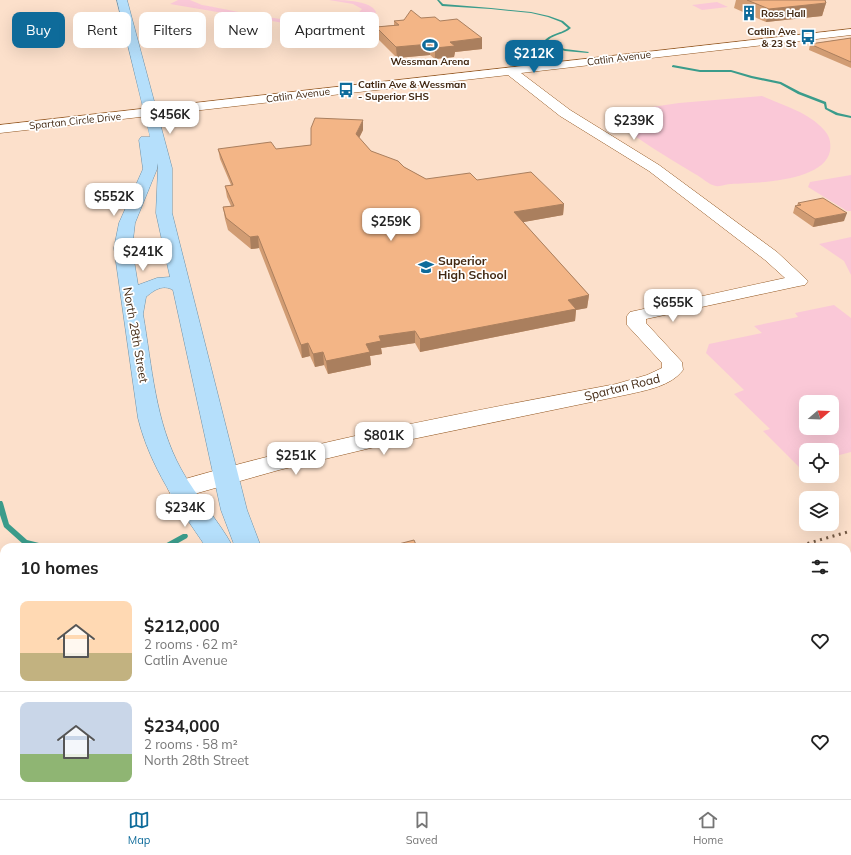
<!DOCTYPE html>
<html lang="en">
<head>
<meta charset="utf-8">
<style>
	body { margin:0; font-family:Mulish,sans-serif; background:#f2f2f2; color:#222; height:100vh; display:flex; flex-direction:column; font-size:15px; white-space:nowrap }
	* { box-sizing:border-box; margin:0 }
	p { font-size:13px; color:#767676 }
	.icon { flex:none; width:22px; height:22px; fill:none; stroke:currentColor; stroke-width:2; stroke-linecap:round; stroke-linejoin:round }
	.map { position:relative; flex:1; overflow:hidden }
	.drawer { position:absolute; left:0px; top:543px; width:851px; height:256px; display:flex; flex-direction:column; background:#fff; border-radius:12px 12px 0 0; box-shadow:0 4px 16px #0002 }
	.drawer>* { flex:none }
	.hud { position:absolute; left:12px; top:12px; width:400px; height:36px; display:flex; gap:8px }
	.needle { width:26px; rotate:71deg }
	.fabs { position:absolute; left:799px; top:395px; display:grid; gap:8px }
	.fabs a { display:grid; place-items:center; width:40px; height:40px; border-radius:8px; background:#fff; box-shadow:0 4px 16px #0002; font-size:20px }
	.price { position:absolute; translate:-50% -34px; padding:0 9px; border-radius:8px; background:#fff; color:#222; font-size:13px; line-height:26px; filter:drop-shadow(0 1px 2px #0008) }
	.price::after { content:''; position:absolute; left:50%; top:24px; width:12px; height:9px; margin-left:-6px; background:inherit; clip-path:polygon(0 0,100% 0,50% 100%) }
	.price.selected { background:#0e6b9a; color:#fff }
	ul { padding:0; list-style:none }
	li { display:flex; align-items:center; gap:12px; height:100px; padding:0 20px }
	li+li { border-top:1px solid #e0e0e0 }
	li span { display:grid; place-items:center; flex:none; width:112px; height:80px; border-radius:8px; color:#555 }
	li>.icon { margin-inline-start:auto }
	span .icon { width:48px; height:48px; fill:#fffc; stroke-width:1 }
	li b { font-size:17px }
	h2 { display:flex; justify-content:space-between; align-items:center; height:48px; padding:0 20px; font-size:17px }
	.pill { padding:0 14px; border-radius:8px; background:#fff; box-shadow:0 4px 16px #0002; font-size:14px; line-height:36px }
	.pill.selected { background:#0e6b9a; color:#fff }
	.tabs { display:flex; justify-content:space-around; align-items:center; height:56px; border-top:1px solid #e0e0e0; background:#fff; font-size:11px; color:#767676 }
	.tabs a { display:grid; justify-items:center; gap:2px }
	.tabs .selected { color:#0e6b9a }
	.map>svg:first-child { display:block }
	.green { fill:#fac8d7; fill-rule:evenodd }
	.lines { fill:none; stroke-linecap:round; stroke-linejoin:round }
	.stream { fill:#3b9c8b; fill-rule:evenodd }
	.minor-casing { stroke:#935823; stroke-width:1 }
	.major-casing { stroke:#6d91a8; stroke-width:1 }
	.minor { fill:#fff; fill-rule:evenodd }
	.major { fill:#b5dffb; fill-rule:evenodd }
	.rail-far1 { stroke:#735943; stroke-width:3; stroke-dasharray:2 4.5; stroke-linecap:butt }
	.rail { stroke:#735943; stroke-width:4; stroke-dasharray:3 5.5; stroke-linecap:butt }
	.wall { fill:#d19c73 }
	.shaded-wall { fill:#aa7f5e }
	.building { fill:#f3b586; stroke:#aa7f5e }
	.labels { text-anchor:middle; dominant-baseline:central; stroke-width:3.5; stroke-linejoin:round; paint-order:stroke }
	.far-poi-label { font-size:10px; font-weight:bold; fill:#422812; stroke:#fff; text-anchor:start }
	.far-street-label { font-size:10px; fill:#422812; stroke:#fff }
	.poi-label { font-size:12px; font-weight:bold; fill:#422812; stroke:#fff; text-anchor:start }
	.street-label { font-size:12px; fill:#422812; stroke:#fff }
</style>
</head>
<body>
<div class="map">
<svg width="851" height="799" viewBox="0 0 851 799">
	<rect width="100%" height="100%" fill="#fce0cb"/>
	<path class="green" d="M 178,0 L 190,0 L 202,5 C 235,10 341,38 362,9 L 353,4 L 329,0 C 342,0 371,0 376,12 C 368,27 339,24 325,30 L 170,4 Z
		M 717,2 L 728,7 L 702,10 L 692,5 Z
		M 762,96 C 784,106 809,112 825,131 C 830,137 831,143 830,151 C 824,182 755,183 731,184 C 727,184 720,187 716,186 C 709,185 701,177 695,174 C 666,157 638,139 611,119 L 618,112 L 679,103 Z
		M 851,175 L 851,211 L 847,211 L 808,187 L 810,182 Z
		M 851,237 L 851,275 L 844,261 L 819,244 Z
		M 834,305 L 851,318 L 851,452 L 832,457 L 832,450 L 806,450 L 806,465 L 799,467 L 763,431 L 770,429 L 734,394 L 744,390 L 706,353 L 709,344 L 762,333 L 754,326 L 798,317 L 795,313 ZM 806,402 L 832,402 L 832,428 L 806,428 Z"/>
	<g class="lines">
		<path class="stream" d="M 437,0 L 439,0 L 443,4 L 491,8 L 531,12 L 549,16 L 563,21 L 571,28 C 564,35 551,34 546,43 L 565,49 L 589,52 L 588,53 L 565,51 L 543,44 C 546,34 561,34 568,28 L 561,22 L 548,17 L 531,13 L 491,9 L 442,6 Z
			M 673,65 L 700,70 L 731,70 L 752,76 L 781,82 L 800,92 L 826,102 L 827,108 L 838,113 L 851,116 L 851,118 L 836,115 L 825,109 L 824,104 L 798,94 L 780,84 L 751,78 L 731,72 L 700,72 L 672,67 L 672,66 Z
			M 0,501 L 2,501 L 3,503 L 9,524 L 27,540 L 47,545 L 48,547 L 35,547 L 23,544 L 4,527 L 0,515 Z
			M 183,534 L 187,534 L 188,536 L 187,538 L 171,547 L 162,547 L 163,545 Z"/>
		<defs>
			<path id="minor" d="M 851,29 L 851,35 L 521,73 L 570,110 L 659,165 L 777,252 L 808,281 L 805,285 L 799,286 L 646,319 L 646,323 L 682,362 L 683,370 C 671,386 647,390 630,394 L 379,446 L 279,470 L 180,498 L 171,495 L 168,489 L 171,483 C 317,440 467,412 616,384 L 647,375 L 662,368 L 662,363 L 627,325 L 627,316 L 630,312 L 785,278 L 765,260 L 649,171 L 560,116 L 508,75 L 0,133 L 0,125 Z"/>
			<path id="major" d="M 117,0 L 127,0 L 172,168 L 172,213 L 247,510 L 261,547 L 235,547 L 221,510 L 173,290 C 163,284 154,290 146,297 L 143,314 C 152,366 155,422 181,469 C 196,497 218,519 233,547 L 206,547 C 178,506 150,467 138,418 L 114,248 L 119,223 L 143,169 L 139,140 L 141,137 L 150,137 ZM 157,163 L 158,168 L 156,213 L 170,277 L 157,278 L 138,285 L 132,248 L 135,223 L 157,169 Z
				M 276,795 L 310,795 L 311,799 L 277,799 Z
				M 311,795 L 345,795 L 346,799 L 312,799 Z"/>
		</defs>
		<use href="#minor" class="minor-casing"/>
		<use href="#major" class="major-casing"/>
		<use href="#minor" class="minor"/>
		<use href="#major" class="major"/>
		<path class="rail-far1" d="M 795,547 L 851,531"/>
		<path class="rail" d="M 795,547 L 797,546
			M 0,770 L 4,769
			M 0,776 L 4,775
			M 340,799 L 343,795"/>
	</g>
	<path class="wall" d="M 736,0 L 825,0 L 826,3 L 822,16 L 766,22 L 734,8 Z
		M 421,18 L 440,21 L 482,38 L 482,49 L 455,52 L 454,57 L 435,59 L 430,55 L 397,58 L 377,38 L 376,27 L 394,25 L 394,21 Z
		M 851,38 L 851,68 L 809,50 L 810,44 Z
		M 363,130 L 359,138 L 371,151 L 404,167 L 426,179 L 477,180 L 564,204 L 563,215 L 523,222 L 589,295 L 587,308 L 576,310 L 575,321 L 420,352 L 415,343 L 381,348 L 382,354 L 370,356 L 371,365 L 328,374 L 324,365 L 315,367 L 310,356 L 302,358 L 259,248 L 251,249 L 228,230 L 225,219 L 223,207 L 231,206 L 227,197 L 225,186 L 231,185 L 220,159 L 218,149 L 276,149 L 311,145 Z
		M 798,203 L 844,221 L 813,227 L 793,213 L 795,206 L 797,205 Z
		M 849,597 L 851,598 L 851,639 L 847,638 L 847,601 Z
		M 742,795 L 847,795 L 851,799 L 745,799 Z"/>
	<path class="shaded-wall" d="M 826,3 L 822,16 L 766,22 L 769,9 Z
		M 482,38 L 482,49 L 455,52 L 454,57 L 435,59 L 435,48 L 450,42 Z
		M 430,44 L 430,55 L 397,58 L 396,47 Z
		M 363,120 L 363,130 L 356,144 L 356,134 Z
		M 564,204 L 563,215 L 513,224 L 514,212 Z
		M 847,213 L 844,221 L 813,227 L 815,219 Z
		M 258,236 L 259,248 L 251,249 L 250,237 Z
		M 589,295 L 587,308 L 576,310 L 575,321 L 420,352 L 420,339 L 568,300 Z
		M 415,331 L 415,343 L 381,348 L 382,354 L 370,356 L 371,365 L 328,374 L 326,361 L 366,344 L 379,336 Z
		M 308,343 L 310,356 L 302,358 L 301,345 Z
		M 323,352 L 324,365 L 315,367 L 313,354 Z"/>
	<path class="building" d="M 747,0 L 825,0 L 826,3 L 769,9 Z
		M 411,10 L 421,18 L 435,17 L 440,21 L 457,19 L 482,38 L 450,42 L 455,46 L 435,48 L 430,44 L 396,47 L 376,27 L 399,25 L 394,21 L 404,20 Z
		M 851,38 L 851,62 L 810,44 Z
		M 315,118 L 363,120 L 356,134 L 371,151 L 398,161 L 404,167 L 426,179 L 470,173 L 477,180 L 531,172 L 564,204 L 514,212 L 589,295 L 568,300 L 576,309 L 420,339 L 415,331 L 379,336 L 381,341 L 366,344 L 370,352 L 326,361 L 323,352 L 313,354 L 308,343 L 301,345 L 258,236 L 250,237 L 226,218 L 223,207 L 234,206 L 225,186 L 233,185 L 218,149 L 271,142 L 276,149 L 311,145 L 311,128 Z
		M 823,198 L 847,213 L 815,219 L 795,206 L 801,205 L 798,203 Z
		M 414,540 L 417,547 L 387,547 Z
		M 849,597 L 851,598 L 851,623 L 847,622 L 847,612 Z
		M 847,787 L 851,792 L 851,799 L 757,799 L 755,795 L 847,795 Z"/>
	<defs>
		<symbol id="building-bare" viewBox="-9 -9 18 18"><path d="M-4-6H4V6H1V3H-1V6H-4ZM-2.5-4.3h1.7v1.8h-1.7ZM.8-4.3h1.7v1.8H.8ZM-2.5-1h1.7V.8h-1.7ZM.8-1h1.7V.8H.8Z" fill="#0e6b9a" stroke="#fff" stroke-width="2.5" paint-order="stroke"/></symbol>
		<symbol id="bus-bare" viewBox="-9 -9 18 18"><path d="M-5-6H5V4H4V6H2V4H-2V6H-4V4H-5ZM-3.5-4V0h7V-4ZM-3.5 1.2v1.5H-2V1.2ZM2 1.2v1.5H3.5V1.2Z" fill="#0e6b9a" stroke="#fff" stroke-width="2.5" paint-order="stroke"/></symbol>
		<symbol id="stadium-bare" viewBox="-9 -9 18 18"><path d="M0-5a6.5 5 0 1 0 0 10a6.5 5 0 1 0 0-10ZM-3.5-1.8h7v3.6h-7Z" fill="#0e6b9a" stroke="#fff" stroke-width="2.5" paint-order="stroke"/></symbol>
		<symbol id="school-bare" viewBox="-9 -9 18 18"><path d="M0-5L7-2L0 1L-7-2ZM-4 1L0 2.5L4 1V4Q0 6-4 4Z" fill="#0e6b9a" stroke="#fff" stroke-width="2.5" paint-order="stroke"/></symbol>
	</defs>
	<g fill-rule="evenodd">
		<use href="#building-bare" x="738" y="2" width="22" height="22"/>
		<use href="#bus-bare" x="797" y="26" width="22" height="22"/>
		<use href="#stadium-bare" x="419" y="34" width="22" height="22"/>
		<use href="#bus-bare" x="335" y="79" width="22" height="22"/>
		<use href="#school-bare" x="415" y="256" width="22" height="22"/>
	</g>
	<g class="labels">
		<g class="far-poi-label">
			<text x="761" y="13">Ross Hall</text>
			<text x="796" y="31" text-anchor="end">Catlin Ave<tspan x="796" dy="12">&amp; 23 St</tspan></text>
			<text x="430" y="61" text-anchor="middle">Wessman Arena</text>
			<text x="358" y="84">Catlin Ave &amp; Wessman<tspan x="358" dy="12">- Superior SHS</tspan></text>
		</g>
		<g class="far-street-label">
			<text transform="translate(619 58) rotate(-7)">Catlin Avenue</text>
			<text transform="translate(298 95) rotate(-7)">Catlin Avenue</text>
			<text transform="translate(75 121) rotate(-6)">Spartan Circle Drive</text>
		</g>
		<g class="poi-label">
			<text x="438" y="260">Superior<tspan x="438" dy="14">High School</tspan></text>
		</g>
		<g class="street-label">
			<text transform="translate(136 335) rotate(80)">North 28th Street</text>
			<text transform="translate(622 387) rotate(-14)">Spartan Road</text>
		</g>
	</g>
</svg>
<div class="fabs">
<a><svg class="needle" viewBox="-14 -14 28 28"><path d="M0-13l5 13h-10z" fill="#e53935"/><path d="M0 13l5-13h-10z" fill="#767676"/></svg></a>
<a><svg class="icon" aria-label="locate" viewBox="0 0 24 24"><circle cx="12" cy="12" r="6"/><path d="M12 2v4M12 18v4M2 12h4M18 12h4"/></svg></a>
<a><svg class="icon" aria-label="layers" viewBox="0 0 24 24"><path d="M12 4l9 5-9 5-9-5zM3 14l9 5 9-5"/></svg></a>
</div>
<b class="price selected" style="left:534px;top:74px">$212K</b>
<b class="price" style="left:170px;top:135px">$456K</b>
<b class="price" style="left:634px;top:141px">$239K</b>
<b class="price" style="left:114px;top:217px">$552K</b>
<b class="price" style="left:391px;top:242px">$259K</b>
<b class="price" style="left:143px;top:272px">$241K</b>
<b class="price" style="left:673px;top:323px">$655K</b>
<b class="price" style="left:384px;top:456px">$801K</b>
<b class="price" style="left:296px;top:476px">$251K</b>
<b class="price" style="left:185px;top:528px">$234K</b>
<div class="hud">
<a class="pill selected">Buy</a>
<a class="pill">Rent</a>
<a class="pill">Filters</a>
<a class="pill">New</a>
<a class="pill">Apartment</a>
</div>
<section class="drawer">
<h2>10 homes<svg class="icon" aria-label="filters" viewBox="0 0 24 24"><path d="M4 7h16M4 17h16"/><circle cx="9" cy="7" r="2"/><circle cx="15" cy="17" r="2"/></svg></h2>
<ul>
<li><span style="background:linear-gradient(#ffd9b3 65%,#c2b280 0)"><svg class="icon" aria-label="home" viewBox="0 0 24 24"><path d="M3 11l9-7 9 7M6 9v11h12V9"/></svg></span><div><b>$212,000</b><p>2 rooms · 62 m²</p><p>Catlin Avenue</p></div><svg class="icon" aria-label="heart" viewBox="0 0 24 24"><path d="M12 20l-8-8c-3-5 5-10 8-4 3-6 11-1 8 4z"/></svg></li>
<li><span style="background:linear-gradient(#c9d6e8 65%,#8fb573 0)"><svg class="icon" aria-label="home" viewBox="0 0 24 24"><path d="M3 11l9-7 9 7M6 9v11h12V9"/></svg></span><div><b>$234,000</b><p>2 rooms · 58 m²</p><p>North 28th Street</p></div><svg class="icon" aria-label="heart" viewBox="0 0 24 24"><path d="M12 20l-8-8c-3-5 5-10 8-4 3-6 11-1 8 4z"/></svg></li>
</ul>
</section>
</div>
<nav class="tabs">
<a class="selected"><svg class="icon" aria-label="map" viewBox="0 0 24 24"><path d="M3 6l6-2 6 2 6-2v14l-6 2-6-2-6 2zM9 4v14M15 6v14"/></svg>Map</a>
<a><svg class="icon" aria-label="saved" viewBox="0 0 24 24"><path d="M7 4h10v16l-5-4-5 4z"/></svg>Saved</a>
<a><svg class="icon" aria-label="home" viewBox="0 0 24 24"><path d="M3 11l9-7 9 7M6 9v11h12V9"/></svg>Home</a>
</nav>
</body>
</html>
